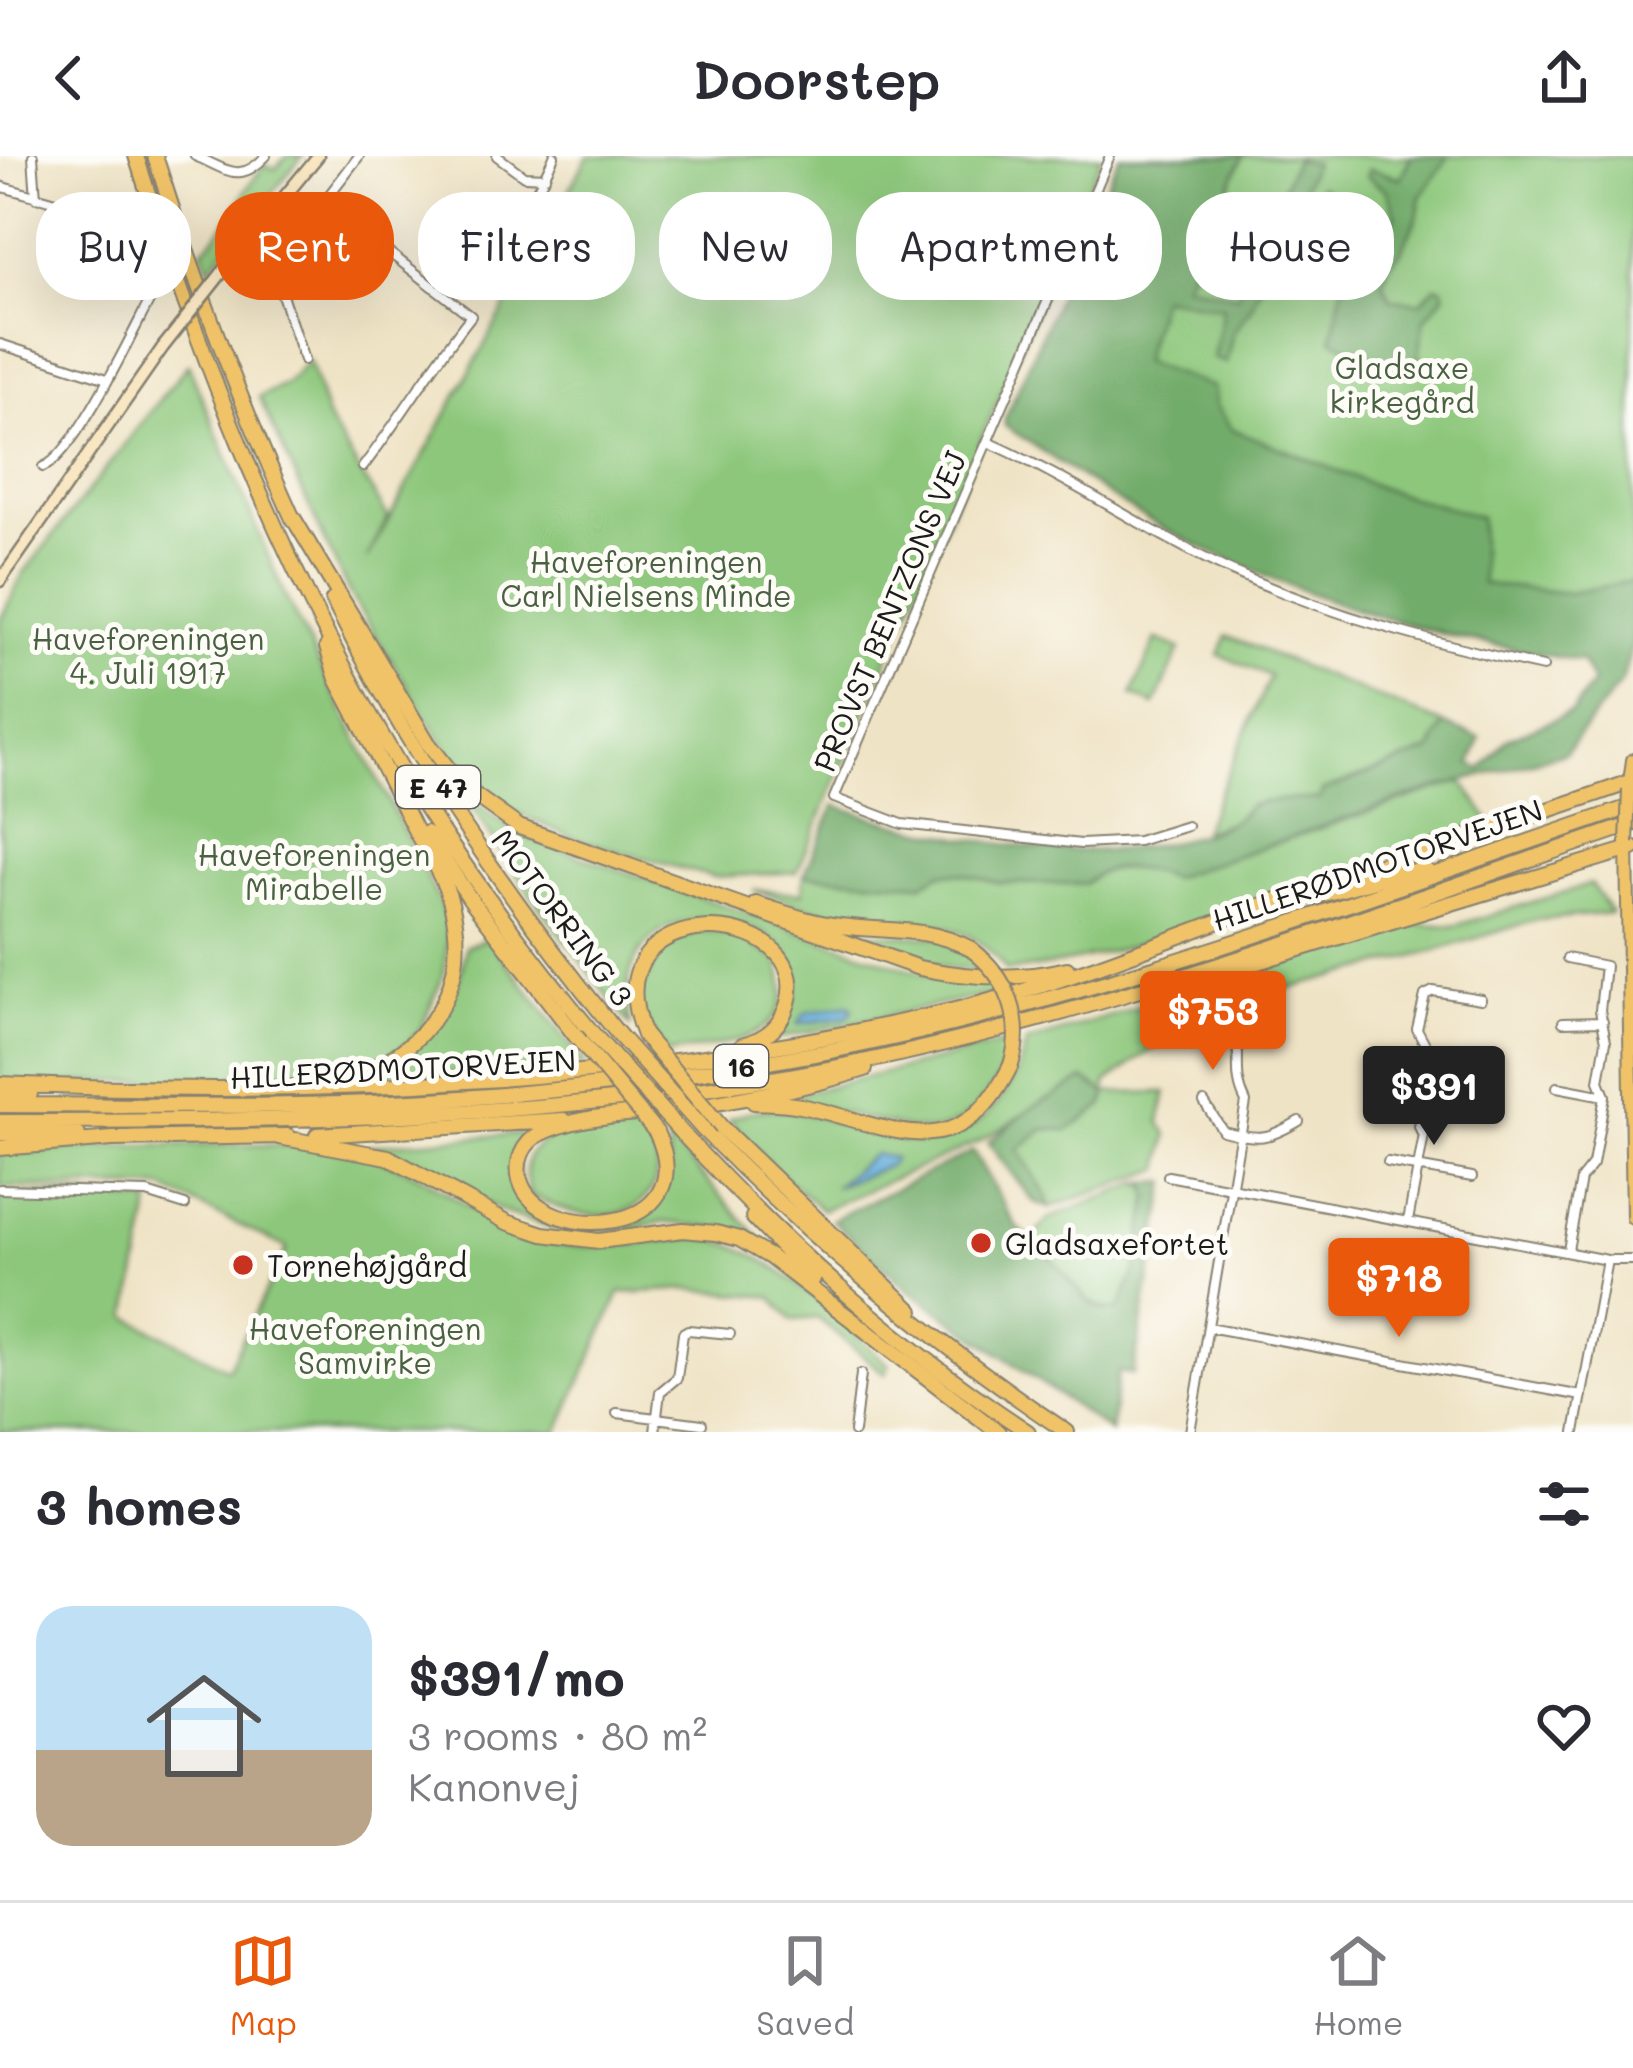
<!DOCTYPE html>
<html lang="en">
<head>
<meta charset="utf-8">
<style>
	body { margin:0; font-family:Mali,sans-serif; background:#f2f2f3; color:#2b2b33; height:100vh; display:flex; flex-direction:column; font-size:45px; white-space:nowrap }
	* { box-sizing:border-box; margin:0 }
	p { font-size:39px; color:#7c7c81 }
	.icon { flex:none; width:66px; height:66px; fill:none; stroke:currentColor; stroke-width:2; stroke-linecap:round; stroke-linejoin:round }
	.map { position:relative; height:1276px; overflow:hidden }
	.panel { display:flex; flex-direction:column; background:#fff; flex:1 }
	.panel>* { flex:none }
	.hud { position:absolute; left:36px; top:36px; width:1563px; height:108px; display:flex; gap:24px }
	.price { position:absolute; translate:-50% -102px; padding:0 27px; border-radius:12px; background:#ea580c; color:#fff; font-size:39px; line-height:78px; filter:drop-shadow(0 3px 6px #0008) }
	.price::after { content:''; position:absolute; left:50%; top:72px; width:36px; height:27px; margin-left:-18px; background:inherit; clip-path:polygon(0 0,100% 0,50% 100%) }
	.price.active { background:#222; color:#fff }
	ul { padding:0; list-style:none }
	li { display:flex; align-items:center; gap:36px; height:300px; padding:0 36px }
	li span { display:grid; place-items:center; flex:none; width:336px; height:240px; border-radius:36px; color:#555 }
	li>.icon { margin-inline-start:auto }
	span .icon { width:144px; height:144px; fill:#fffc; stroke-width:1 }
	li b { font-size:51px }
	h2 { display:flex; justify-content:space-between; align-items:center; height:144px; padding:0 36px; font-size:51px }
	.tag { padding:0 42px; border-radius:48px; background:#fff; box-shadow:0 12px 48px #0002; font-size:42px; line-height:108px }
	.tag.active { background:#ea580c; color:#fff }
	header { display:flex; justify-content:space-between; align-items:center; height:156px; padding:0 36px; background:#fff; font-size:54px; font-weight:600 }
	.tab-bar { display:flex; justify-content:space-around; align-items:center; height:168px; border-top:3px solid #e1e1e2; background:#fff; font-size:33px; color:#7c7c81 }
	.tab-bar a { display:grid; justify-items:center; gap:6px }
	.tab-bar .active { color:#ea580c }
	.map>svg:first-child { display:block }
	.green { fill:#8dc77b; stroke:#54724c; stroke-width:3 }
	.forest { fill:#72ac6b; stroke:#476444; stroke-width:3 }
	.water { fill:#65aedd; stroke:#40657c; stroke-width:3 }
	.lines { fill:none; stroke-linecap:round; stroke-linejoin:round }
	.street-casing { stroke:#868070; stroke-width:12 }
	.secondary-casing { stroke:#868070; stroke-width:15 }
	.primary-casing { stroke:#868070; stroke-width:16 }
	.highway-casing { stroke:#868070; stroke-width:18 }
	.street { stroke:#fff; stroke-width:8 }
	.secondary { stroke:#f9e7c3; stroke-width:10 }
	.primary { stroke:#f0c369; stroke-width:12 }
	.highway { stroke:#f0c369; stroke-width:14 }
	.secondary-bridge-casing { stroke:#868070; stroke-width:15; stroke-linecap:butt }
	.primary-bridge-casing { stroke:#868070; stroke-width:16; stroke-linecap:butt }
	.highway-bridge-casing { stroke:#868070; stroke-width:18; stroke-linecap:butt }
	.secondary-bridge { stroke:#f9e7c3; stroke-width:10 }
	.primary-bridge { stroke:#f0c369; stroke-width:12 }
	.highway-bridge { stroke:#f0c369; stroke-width:14 }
	.poi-dot { fill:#c8321e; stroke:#fdfcf7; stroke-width:4.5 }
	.labels { text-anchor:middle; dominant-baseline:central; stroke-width:10; stroke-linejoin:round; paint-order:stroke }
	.shield { fill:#fdfcf7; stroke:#605f5e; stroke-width:3 }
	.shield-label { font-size:27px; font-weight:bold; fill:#1c1c1c }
	.park-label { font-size:30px; fill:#496042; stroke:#fdfcf7 }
	.street-label { font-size:30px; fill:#1c1c1c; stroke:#fdfcf7 }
	.poi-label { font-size:30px; fill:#1c1c1c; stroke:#fdfcf7; text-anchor:start }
</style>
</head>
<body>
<header><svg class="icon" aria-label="back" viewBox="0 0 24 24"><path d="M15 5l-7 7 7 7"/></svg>Doorstep<svg class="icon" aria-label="share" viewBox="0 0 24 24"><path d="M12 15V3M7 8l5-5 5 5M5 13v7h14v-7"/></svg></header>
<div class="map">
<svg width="1633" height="1276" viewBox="0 0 1633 1276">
	<rect width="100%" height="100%" fill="#fdfcf7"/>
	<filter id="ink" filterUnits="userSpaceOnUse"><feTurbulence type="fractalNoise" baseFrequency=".00833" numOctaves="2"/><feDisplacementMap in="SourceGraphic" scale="24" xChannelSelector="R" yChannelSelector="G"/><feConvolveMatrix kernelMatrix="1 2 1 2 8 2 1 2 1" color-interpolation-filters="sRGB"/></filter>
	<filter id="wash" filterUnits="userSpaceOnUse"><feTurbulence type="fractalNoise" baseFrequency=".004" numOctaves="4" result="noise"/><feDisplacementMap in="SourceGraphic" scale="48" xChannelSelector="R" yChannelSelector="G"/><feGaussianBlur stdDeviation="2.7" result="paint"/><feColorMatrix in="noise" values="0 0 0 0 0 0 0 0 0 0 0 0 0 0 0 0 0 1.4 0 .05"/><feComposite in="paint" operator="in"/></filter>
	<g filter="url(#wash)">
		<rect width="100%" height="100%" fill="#efe3c5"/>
		<path class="green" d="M 287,0 L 303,0 L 209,112 L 202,94 C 229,71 241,36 265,9 L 275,13 Z
			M 588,0 L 1102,0 L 797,716 L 713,721 L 618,695 L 569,680 L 505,651 L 461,616 L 349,437 L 259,241 L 285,229 L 309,205 L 328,264 L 388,361 L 367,403 Z
			M 1119,0 L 1633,0 L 1633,487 L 1558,501 L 1461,483 L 1356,454 L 1277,424 L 1168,375 L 1005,270 L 1005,263 Z
			M 188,208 L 285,440 L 443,753 C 450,786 448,812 434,842 C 429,852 425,866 419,875 C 371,939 235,925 165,925 C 110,925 55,927 0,931 L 0,464 L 23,418 Z
			M 1227,480 L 1444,568 L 1431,594 L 1322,635 L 1321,643 L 1281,644 L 1250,649 L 1233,665 L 1202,676 L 1270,520 L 1219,499 Z
			M 1156,483 L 1180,493 L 1155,549 L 1132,539 Z
			M 1462,625 L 1490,665 C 1412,693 1334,720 1255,748 C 1174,777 1093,807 1007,815 C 961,753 918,772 853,762 C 819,757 786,744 753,734 L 802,737 L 804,719 L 922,728 L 941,717 L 961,717 L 999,727 L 1138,711 L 1171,722 Z
			M 458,631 L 493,661 L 531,683 L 935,822 L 997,827 L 1002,836 L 770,884 C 782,866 798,848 797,825 C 791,744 600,727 631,871 L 529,737 Z
			M 1591,728 L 1611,757 L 1536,764 L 1428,797 L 1267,838 L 1176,876 L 1106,927 L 1106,937 L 1166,936 L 1160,966 L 1168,978 L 1161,1013 L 1049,1052 L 1046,1039 L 1018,993 L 1044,973 L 1084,923 L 978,986 L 822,1054 L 769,1008 L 729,963 C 811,922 901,1029 979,965 C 1005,945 1019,919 1026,887 L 1405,767 L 1454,770 Z
			M 701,775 L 733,778 L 777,803 C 807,884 725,887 669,898 L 641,865 L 638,843 L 656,799 L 675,784 Z
			M 842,776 L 943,781 L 989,814 L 951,813 Z
			M 488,782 L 585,908 L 373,923 C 425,891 458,852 466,790 Z
			M 1010,886 C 1001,924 978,964 937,974 C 919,979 808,948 781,942 Z
			M 636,968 C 642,978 651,989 656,1000 C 659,1011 656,1027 650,1036 C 622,1074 564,1059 530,1037 C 506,969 592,974 636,968 Z
			M 528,977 L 516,997 L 520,1033 C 532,1042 545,1056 559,1063 C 567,1067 578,1067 587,1069 C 650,1081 675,1039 668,982 L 763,1086 L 707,1071 L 662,1066 L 627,1073 L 553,1073 L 504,1056 L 373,989 Z
			M 0,982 L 7,982 L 25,996 C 89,990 152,989 216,989 C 272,989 334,987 388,1006 C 439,1024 480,1066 532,1082 C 588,1100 639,1084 694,1082 C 761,1080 841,1167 889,1209 L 885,1218 L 818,1162 L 792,1164 L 772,1141 L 688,1133 L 620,1137 L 558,1276 L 0,1276 L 0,1039 L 63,1037 L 151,1046 L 128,1161 L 228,1213 L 287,1092 L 162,1032 L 0,1031 Z
			M 1140,1027 L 1147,1032 L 1149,1041 L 1136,1114 L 1119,1154 C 1084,1158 1055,1106 1032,1083 L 1048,1063 Z"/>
		<path class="forest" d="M 1119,0 L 1243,0 L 1185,128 L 1237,140 L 1295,3 L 1314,7 L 1251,151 L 1233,177 L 1226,207 L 1213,202 L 1223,152 L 1161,141 L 1142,206 L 1213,231 L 1216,250 L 1232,273 L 1383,333 L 1480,361 L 1482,428 L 1569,437 L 1633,425 L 1633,487 L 1622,525 L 1565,597 L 1423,636 L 1171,722 C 1142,712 1108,704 1085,728 L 999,727 L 961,717 L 941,717 L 922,728 L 804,719 L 835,649 C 917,679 1069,706 1155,689 C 1178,685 1214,677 1234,664 C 1243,659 1246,651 1256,648 C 1277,642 1299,644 1320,643 L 1322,635 L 1431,594 L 1444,568 L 1480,582 L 1471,608 L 1482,613 L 1507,583 L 1572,556 L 1593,527 L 1582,505 C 1439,483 1297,443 1169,375 C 1112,345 1059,305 1005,270 L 1005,263 Z
			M 1411,0 L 1449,0 L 1421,41 L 1417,62 L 1400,97 L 1389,109 L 1383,126 L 1391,143 L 1421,146 L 1435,130 L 1442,131 L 1445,139 L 1425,163 L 1417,210 L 1377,204 L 1332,183 L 1344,123 L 1312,101 L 1302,75 L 1320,30 L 1327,34 C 1302,93 1370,122 1396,59 L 1387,35 L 1367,20 L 1369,13 L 1400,22 Z
			M 1084,923 L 1106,937 L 1104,949 L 1068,974 L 1044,973 L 1018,993 L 1046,1039 L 1049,1052 L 1033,1045 L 988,987 L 1028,954 Z
			M 973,995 L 1016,1070 L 1044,1094 L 1090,1147 L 1106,1155 L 1119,1154 L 1136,1114 L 1149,1041 L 1147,1032 L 1140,1027 L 1167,1026 L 1133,1218 L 1118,1216 L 1111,1276 L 905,1131 L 832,1064 Z"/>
		<path class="water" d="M 849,849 L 853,853 L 848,861 L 798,868 L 805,857 Z
			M 874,998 L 894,1002 L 890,1009 L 834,1031 Z"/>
	</g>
	<g filter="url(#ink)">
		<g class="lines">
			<defs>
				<path id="street" d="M 33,0 L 36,42
					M 195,0 C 227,13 239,29 266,0
					M 497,0 L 524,20 L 545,21
					M 1110,0 L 834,642 L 902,668 L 1081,688 L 1138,685 L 1187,670
					M 0,30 C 55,48 160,61 153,138 C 134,173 75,300 43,311
					M 324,46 L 471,160 C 432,209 401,261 363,311
					M 513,58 C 534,47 544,21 554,0
					M 0,188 L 107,223
					M 304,204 L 273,112 L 359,0
					M 988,286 C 1070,322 1144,374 1225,412 C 1327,459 1434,487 1543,511
					M 1567,802 L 1605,810 L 1600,854 L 1606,885 L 1599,925 L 1605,940 L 1593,1008 L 1581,1023 L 1568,1094
					M 1563,866 L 1603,865
					M 1382,917 L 1483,937
					M 1557,931 L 1604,940
					M 1204,946 L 1223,975 C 1259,984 1267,984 1299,965
					M 1388,1006 L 1472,1021
					M 1168,1020 L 1607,1104 L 1633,1104
					M 0,1033 L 147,1037 L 185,1049
					M 1408,1065 L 1424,979 L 1419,971 L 1432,901 L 1417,873 L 1425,839 L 1433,835 L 1481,843
					M 1208,1171 L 1582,1240
					M 617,1257 L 702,1268
					M 655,1276 L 660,1236 L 677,1222 L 683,1177 L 688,1174 L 730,1178
					M 854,1276 L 861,1218
					M 1190,1276 L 1246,946 C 1230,915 1245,899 1232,868
					M 1575,1276 L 1607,1104"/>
				<path id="secondary" d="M 224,114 L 318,0
					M 0,425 L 163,191"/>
				<path id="primary" d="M 1629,633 L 1633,604
					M 1627,687 L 1633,1062"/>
				<path id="highway" d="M 136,0 C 203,212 286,421 401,612 C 458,706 525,794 594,879
					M 155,0 C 194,124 240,247 294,365
					M 292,360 L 428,587 L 462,630 L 519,671 L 919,812 C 969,822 1018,825 1067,813
					M 333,444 C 410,601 509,744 619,879
					M 426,677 L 471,744 L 575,879
					M 1313,741 L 1396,718 L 1426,714
					M 756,748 C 783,756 811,767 840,770 C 887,776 928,770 971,793
					M 1155,837 L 1633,692
					M 644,879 C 586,736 816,748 788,847 C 781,871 765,883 742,889
					M 326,927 C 415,910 476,841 451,747 C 444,721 426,695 414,672 C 389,622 363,572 337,523 L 327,491
					M 0,928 C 321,942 640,929 955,854 C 1067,827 1172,781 1280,743 C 1397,701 1516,667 1633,625
					M 0,939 L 30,938
					M 754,946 C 770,947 785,947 801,950 C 888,968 957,1019 1011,909
					M 0,949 C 148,949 298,953 446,943 C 573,935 700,919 825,896 C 1101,843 1367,740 1633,650
					M 0,966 C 280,965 557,965 833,912 C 1107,858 1369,758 1633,668
					M 722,972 L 912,1155
					M 703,973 C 815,1087 934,1187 1067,1276
					M 680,975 C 783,1087 900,1192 1028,1276
					M 656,976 C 707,1081 539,1090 520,1024 C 515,1006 523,987 540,978 C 579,958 633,959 676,953 C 739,944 803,933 865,913
					M 0,977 L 78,979
					M 317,979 L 564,964
					M 279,981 L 388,1001 L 507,1066 L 543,1078 L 599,1085 L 683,1074 L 716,1077 L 739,1083 L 770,1101 L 998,1276
					M 0,992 L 113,983 L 288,980
					M 753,1061 L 812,1123"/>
			</defs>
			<use href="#street" class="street-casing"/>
			<use href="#secondary" class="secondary-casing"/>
			<use href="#primary" class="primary-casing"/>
			<use href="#highway" class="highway-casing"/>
			<use href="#street" class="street"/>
			<use href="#secondary" class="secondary"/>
			<use href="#primary" class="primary"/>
			<use href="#highway" class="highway"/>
			<defs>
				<path id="secondary-bridge" d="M 163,191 L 224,114"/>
				<path id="primary-bridge" d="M 1627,687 L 1629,633"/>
				<path id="highway-bridge" d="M 971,793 C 1008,821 1025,864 1011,909
					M 575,879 L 656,976
					M 594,879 L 680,975
					M 619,879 L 703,973
					M 644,879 L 722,972"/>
			</defs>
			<use href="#secondary-bridge" class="secondary-bridge-casing"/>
			<use href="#primary-bridge" class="primary-bridge-casing"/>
			<use href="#highway-bridge" class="highway-bridge-casing"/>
			<use href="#secondary-bridge" class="secondary-bridge"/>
			<use href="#primary-bridge" class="primary-bridge"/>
			<use href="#highway-bridge" class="highway-bridge"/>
		</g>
	</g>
	<g class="poi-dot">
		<circle cx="981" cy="1087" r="12"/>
		<circle cx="243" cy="1109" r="12"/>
	</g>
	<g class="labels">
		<g class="shield">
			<rect x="396" y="610" width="84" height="42" rx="9"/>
			<rect x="714" y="889" width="54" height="42" rx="9"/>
		</g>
		<g class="shield-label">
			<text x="438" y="631">E 47</text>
			<text x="741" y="910">16</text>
		</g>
		<g class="park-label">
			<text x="1402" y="211">Gladsaxe<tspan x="1402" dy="34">kirkegård</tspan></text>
			<text x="646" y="405">Haveforeningen<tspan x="646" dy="34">Carl Nielsens Minde</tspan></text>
			<text x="148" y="482">Haveforeningen<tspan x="148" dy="34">4. Juli 1917</tspan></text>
			<text x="314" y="698">Haveforeningen<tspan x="314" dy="34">Mirabelle</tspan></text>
			<text x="365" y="1172">Haveforeningen<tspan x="365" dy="34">Samvirke</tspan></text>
		</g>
		<g class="street-label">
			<text transform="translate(889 455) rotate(-67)">PROVST BENTZONS VEJ</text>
			<text transform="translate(1377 708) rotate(-19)">HILLERØDMOTORVEJEN</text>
			<text transform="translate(563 761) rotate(53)">MOTORRING 3</text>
			<text transform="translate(403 912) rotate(-3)">HILLERØDMOTORVEJEN</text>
		</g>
		<g class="poi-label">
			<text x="1005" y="1087">Gladsaxefortet</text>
			<text x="267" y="1109">Tornehøjgård</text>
		</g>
	</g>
</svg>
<b class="price" style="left:1213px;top:917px">$753</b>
<b class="price active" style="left:1434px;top:992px">$391</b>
<b class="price" style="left:1399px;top:1184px">$718</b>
<div class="hud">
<a class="tag">Buy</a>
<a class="tag active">Rent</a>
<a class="tag">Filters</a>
<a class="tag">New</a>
<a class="tag">Apartment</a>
<a class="tag">House</a>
</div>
</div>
<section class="panel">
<h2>3 homes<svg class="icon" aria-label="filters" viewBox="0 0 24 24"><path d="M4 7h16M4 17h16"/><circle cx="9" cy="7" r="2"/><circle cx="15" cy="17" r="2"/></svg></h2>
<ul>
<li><span style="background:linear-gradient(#bfe0f5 60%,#b9a48a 0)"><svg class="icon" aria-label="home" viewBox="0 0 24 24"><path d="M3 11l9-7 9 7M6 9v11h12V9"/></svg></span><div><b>$391/mo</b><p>3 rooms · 80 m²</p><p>Kanonvej</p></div><svg class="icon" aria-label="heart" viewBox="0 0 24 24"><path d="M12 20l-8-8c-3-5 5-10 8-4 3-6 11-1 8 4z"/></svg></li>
</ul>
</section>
<nav class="tab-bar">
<a class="active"><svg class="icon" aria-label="map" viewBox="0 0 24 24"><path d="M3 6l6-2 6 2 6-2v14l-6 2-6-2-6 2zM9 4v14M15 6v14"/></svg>Map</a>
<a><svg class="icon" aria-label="saved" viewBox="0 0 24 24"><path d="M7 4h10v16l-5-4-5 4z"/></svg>Saved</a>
<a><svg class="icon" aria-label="home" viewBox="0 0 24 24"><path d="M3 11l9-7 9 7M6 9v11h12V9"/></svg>Home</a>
</nav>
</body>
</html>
